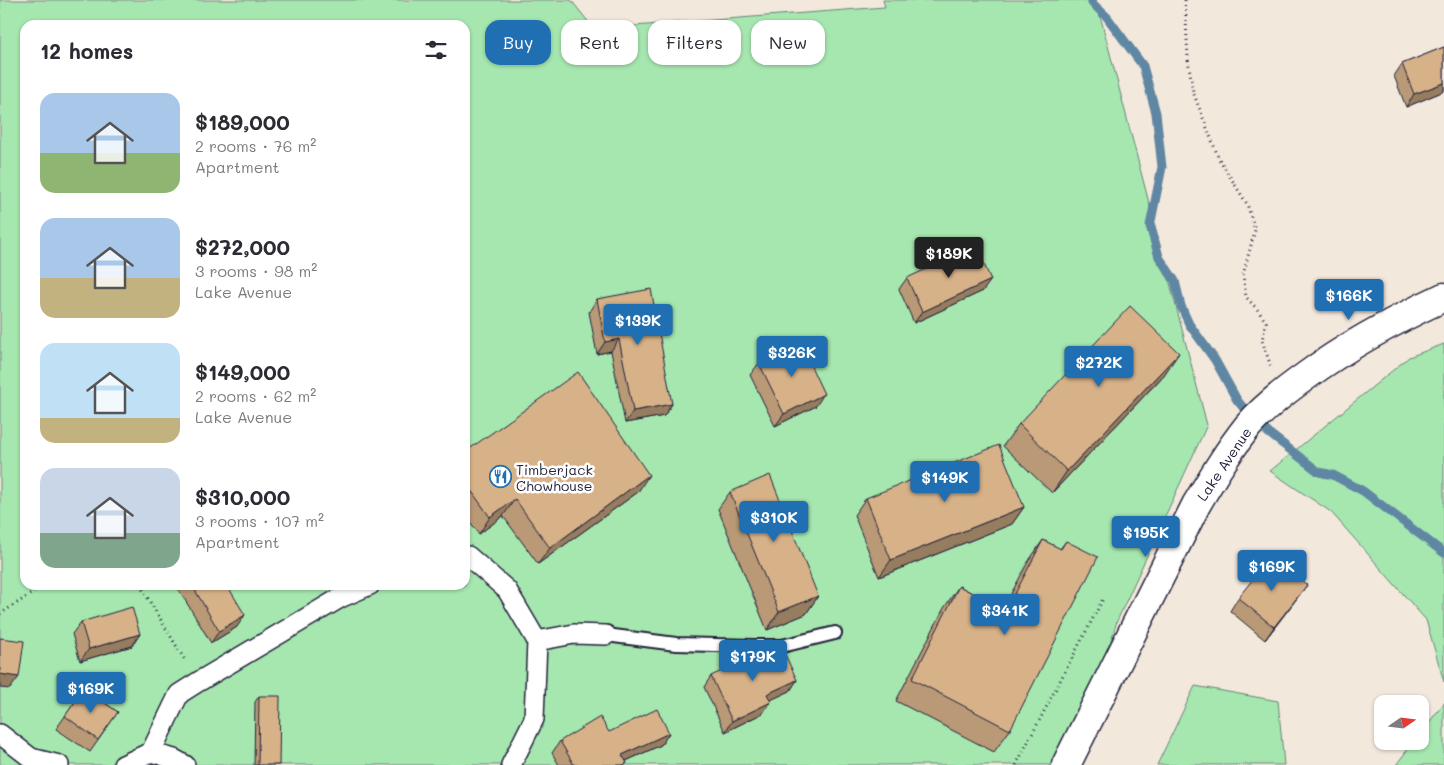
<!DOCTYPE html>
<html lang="en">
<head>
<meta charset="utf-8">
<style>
	body { margin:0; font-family:Mali,sans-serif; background:#f7f7f7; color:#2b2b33; height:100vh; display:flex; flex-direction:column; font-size:19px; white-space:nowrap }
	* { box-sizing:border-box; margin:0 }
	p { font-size:16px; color:#7c7c81 }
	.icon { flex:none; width:28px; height:28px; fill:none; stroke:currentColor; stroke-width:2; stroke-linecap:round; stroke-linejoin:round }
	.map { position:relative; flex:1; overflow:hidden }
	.drawer { position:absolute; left:20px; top:20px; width:450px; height:570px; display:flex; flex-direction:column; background:#fff; border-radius:15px; box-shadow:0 1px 4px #0004 }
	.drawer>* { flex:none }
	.top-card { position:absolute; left:485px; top:20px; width:475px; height:45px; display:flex; gap:10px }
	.needle { width:32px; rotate:76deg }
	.buttons { position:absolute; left:1374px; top:695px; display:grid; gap:10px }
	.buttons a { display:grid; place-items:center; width:55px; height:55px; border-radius:10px; background:#fff; box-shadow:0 1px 4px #0004; font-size:25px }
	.price { position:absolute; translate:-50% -42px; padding:0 11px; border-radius:5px; background:#1f6fb2; color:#fff; font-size:16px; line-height:32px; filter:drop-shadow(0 1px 2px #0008) }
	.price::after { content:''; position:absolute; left:50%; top:30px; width:15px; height:11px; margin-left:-8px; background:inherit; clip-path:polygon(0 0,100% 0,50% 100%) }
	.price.active { background:#222; color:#fff }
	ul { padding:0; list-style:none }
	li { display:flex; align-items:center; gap:15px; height:125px; padding:0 20px }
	li span { display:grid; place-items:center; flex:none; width:140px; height:100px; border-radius:15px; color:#555 }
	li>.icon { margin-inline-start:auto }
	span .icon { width:60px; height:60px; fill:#fffc; stroke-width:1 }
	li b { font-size:21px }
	h2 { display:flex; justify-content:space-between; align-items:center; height:60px; padding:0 20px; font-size:21px }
	.pill { padding:0 18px; border-radius:15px; background:#fff; box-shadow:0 1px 4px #0004; font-size:18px; line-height:45px }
	.pill.active { background:#1f6fb2; color:#fff }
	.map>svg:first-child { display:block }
	.green { fill:#a6e7b0; stroke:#648476; fill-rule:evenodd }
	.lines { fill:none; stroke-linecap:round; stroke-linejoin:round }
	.stream { stroke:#5f87a3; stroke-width:9 }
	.service-casing { stroke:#22223b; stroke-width:16 }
	.pedestrian-casing { stroke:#22223b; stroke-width:22 }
	.secondary-casing { stroke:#22223b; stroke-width:31 }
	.path { stroke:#22223b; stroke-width:3; stroke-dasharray:1 4; stroke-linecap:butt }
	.service { stroke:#fff; stroke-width:12 }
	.pedestrian { stroke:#fff; stroke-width:19 }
	.secondary { stroke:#fff; stroke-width:28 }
	.wall { fill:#b99976; stroke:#22223b }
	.shaded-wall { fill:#967d60; stroke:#22223b }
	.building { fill:#d7b289; stroke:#22223b }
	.labels { text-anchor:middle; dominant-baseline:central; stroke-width:5; stroke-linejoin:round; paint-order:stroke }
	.street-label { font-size:14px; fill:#22223b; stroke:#fff }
	.poi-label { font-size:14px; fill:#22223b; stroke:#fff; text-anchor:start }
</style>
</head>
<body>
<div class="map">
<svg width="1444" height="765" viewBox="0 0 1444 765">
	<rect width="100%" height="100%" fill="#f3e8dc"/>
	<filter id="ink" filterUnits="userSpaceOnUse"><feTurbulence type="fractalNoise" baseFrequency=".02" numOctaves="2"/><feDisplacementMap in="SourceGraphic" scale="10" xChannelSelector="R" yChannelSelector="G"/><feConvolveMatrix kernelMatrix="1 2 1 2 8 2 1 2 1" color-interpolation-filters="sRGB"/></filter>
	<g filter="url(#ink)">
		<path class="green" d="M 0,0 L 571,0 L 594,29 L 885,7 L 883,0 L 1096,0 L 1207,425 L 1117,621 L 1081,736 L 1059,765 L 0,765 ZM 25,25 L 465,25 L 465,585 L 25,585 Z
			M 1444,344 L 1444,682 L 1426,620 L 1331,512 L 1270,471 L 1409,357 Z
			M 1195,686 L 1278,701 L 1284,765 L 1157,765 Z
			M 1444,703 L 1444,765 L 1396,765 L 1414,741 L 1420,741 L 1420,734 Z"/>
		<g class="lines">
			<path class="stream" d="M 1092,0 L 1092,3 L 1107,17 L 1143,66 L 1156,113 L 1162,167 L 1150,226 L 1159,257 L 1175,281 L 1181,306 L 1189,324 L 1215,360 L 1237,400 L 1250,416
				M 1266,431 L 1319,472 L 1333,475 L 1363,491 L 1444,553"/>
			<defs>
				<path id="service" d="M 606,635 L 676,644 L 754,646 L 782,646 L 835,633"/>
				<path id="pedestrian" d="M 465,557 L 468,556 L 507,590 L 537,641 L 534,719 L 511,765
					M 537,641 L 574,634 L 606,635
					M 0,734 L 31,758 L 59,765
					M 151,752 L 174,759 L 185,765
					M 123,765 L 151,752 L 179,694 L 198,682 L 340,598 L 370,585"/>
				<path id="secondary" d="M 1066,765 L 1196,505 C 1212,478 1228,451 1248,426 C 1264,407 1285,391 1306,376 C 1349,344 1395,320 1444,297"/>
			</defs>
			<use href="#service" class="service-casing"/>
			<use href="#pedestrian" class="pedestrian-casing"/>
			<use href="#secondary" class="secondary-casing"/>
			<path class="path" d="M 1185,0 L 1188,59 L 1193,92 L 1219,159 L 1247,204 L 1255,230 L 1243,275 L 1246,297 L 1257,309 L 1266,322 L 1262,340 L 1271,367
				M 140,585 L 186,662
				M 0,614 L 45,585
				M 1016,765 L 1103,599"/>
			<use href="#service" class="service"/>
			<use href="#pedestrian" class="pedestrian"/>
			<use href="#secondary" class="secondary"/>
		</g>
		<path class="wall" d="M 1444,47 L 1444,91 L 1406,107 L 1394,76 L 1402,64 Z
			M 907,278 L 983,291 L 914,323 L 899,289 Z
			M 597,299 L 672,404 L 664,416 L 625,423 L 611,351 L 597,354 L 589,312 Z
			M 759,363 L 816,406 L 775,426 L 750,375 Z
			M 1164,375 L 1052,493 L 1003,446 L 1019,424 Z
			M 465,452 L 638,492 L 538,564 L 503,516 L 479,534 L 465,515 Z
			M 730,492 L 818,596 L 806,614 L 767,630 L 718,509 Z
			M 866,498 L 1024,507 L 1012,524 L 879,577 L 854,515 Z
			M 1043,540 L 1060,549 L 1066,541 L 1010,730 L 994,752 L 896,701 L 944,608 L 959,586 L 1003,609 L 1028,562 Z
			M 176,585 L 227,585 L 237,627 L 211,643 Z
			M 1307,585 L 1265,640 L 1230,611 L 1238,598 Z
			M 81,622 L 140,634 L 132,646 L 80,661 L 72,634 Z
			M 711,676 L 797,680 L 790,691 L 770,700 L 763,713 L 725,732 L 704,687 Z
			M 84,689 L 118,712 L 90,752 L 56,729 Z
			M 259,696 L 279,765 L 254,765 L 255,702 Z
			M 609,732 L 669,733 L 661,745 L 626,761 L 627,763 L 625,765 L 559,765 L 552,753 L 560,741 Z"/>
		<path class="shaded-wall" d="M 1444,83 L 1444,91 L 1406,107 L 1414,94 Z
			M 991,280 L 983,291 L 914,323 L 922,312 Z
			M 619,339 L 611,351 L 597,354 L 605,342 Z
			M 1179,353 L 1164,375 L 1052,493 L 1067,471 Z
			M 824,394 L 816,406 L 775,426 L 784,414 Z
			M 672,404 L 664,416 L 625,423 L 633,411 Z
			M 649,475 L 638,492 L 538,564 L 550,548 Z
			M 515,499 L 503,516 L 479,534 L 490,517 Z
			M 1024,507 L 1012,524 L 879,577 L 891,560 Z
			M 1307,585 L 1298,597 L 1265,640 L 1274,627 Z
			M 818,596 L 806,614 L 767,630 L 779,612 Z
			M 245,615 L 237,627 L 211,643 L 219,631 Z
			M 140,634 L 132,646 L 80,661 L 89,649 Z
			M 0,674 L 19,677 L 10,689 L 0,688 Z
			M 797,680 L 790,691 L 760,705 L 767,694 Z
			M 771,702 L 763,713 L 725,732 L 732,721 Z
			M 669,733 L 661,745 L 617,765 L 622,755 Z"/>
		<path class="building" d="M 1444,47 L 1444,83 L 1414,94 L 1402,64 Z
			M 976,246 L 991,280 L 922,312 L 907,278 Z
			M 651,289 L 672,404 L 633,411 L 619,339 L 605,342 L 597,299 Z
			M 1130,306 L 1179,353 L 1067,471 L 1019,424 Z
			M 800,343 L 824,394 L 784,414 L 759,363 Z
			M 578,372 L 649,475 L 550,548 L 515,499 L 490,517 L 465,482 L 465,452 Z
			M 999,445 L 1024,507 L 891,560 L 866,498 Z
			M 770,475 L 818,596 L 779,612 L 730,492 Z
			M 1043,540 L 1061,549 L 1066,541 L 1098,557 L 1010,730 L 912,679 L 959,586 L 1006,611 Z
			M 1271,556 L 1307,585 L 1274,627 L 1238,598 Z
			M 192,585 L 227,585 L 245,615 L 219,631 Z
			M 132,607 L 140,634 L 89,649 L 81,622 Z
			M 0,638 L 24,641 L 19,677 L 0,674 Z
			M 780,644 L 797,680 L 767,694 L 771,702 L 732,721 L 711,676 Z
			M 84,689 L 118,712 L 98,740 L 65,716 Z
			M 259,696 L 280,696 L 279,765 L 258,765 Z
			M 657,709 L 669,733 L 622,755 L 627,763 L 623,765 L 574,765 L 560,741 L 600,717 L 609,732 Z"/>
	</g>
	<defs>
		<symbol id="restaurant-ring" viewBox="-11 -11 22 22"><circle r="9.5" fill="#fff" stroke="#1f6fb2" stroke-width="1.5"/><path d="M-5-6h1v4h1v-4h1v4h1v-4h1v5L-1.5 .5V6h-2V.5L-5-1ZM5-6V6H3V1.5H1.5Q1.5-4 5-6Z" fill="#1f6fb2"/></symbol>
	</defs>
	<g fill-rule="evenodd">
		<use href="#restaurant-ring" x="488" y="464" width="25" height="25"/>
	</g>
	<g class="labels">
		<g class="street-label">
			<text transform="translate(1224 464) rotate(-56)">Lake Avenue</text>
		</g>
		<g class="poi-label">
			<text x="516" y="469">Timberjack<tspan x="516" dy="16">Chowhouse</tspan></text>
		</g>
	</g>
</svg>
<div class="buttons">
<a><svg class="needle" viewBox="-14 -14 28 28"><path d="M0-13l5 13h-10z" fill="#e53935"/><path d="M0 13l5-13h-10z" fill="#7c7c81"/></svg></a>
</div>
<b class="price active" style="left:949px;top:279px">$189K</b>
<b class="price" style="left:1349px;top:321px">$166K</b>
<b class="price" style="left:638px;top:346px">$139K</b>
<b class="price" style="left:792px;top:378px">$326K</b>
<b class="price" style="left:1099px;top:388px">$272K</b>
<b class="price" style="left:945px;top:503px">$149K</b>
<b class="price" style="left:774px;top:543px">$310K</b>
<b class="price" style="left:1146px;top:558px">$195K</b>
<b class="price" style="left:1272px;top:592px">$169K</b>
<b class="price" style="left:1005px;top:636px">$341K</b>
<b class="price" style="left:753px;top:682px">$179K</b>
<b class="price" style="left:91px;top:714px">$169K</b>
<div class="top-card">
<a class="pill active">Buy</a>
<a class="pill">Rent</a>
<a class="pill">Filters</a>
<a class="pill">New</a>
</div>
<section class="drawer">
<h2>12 homes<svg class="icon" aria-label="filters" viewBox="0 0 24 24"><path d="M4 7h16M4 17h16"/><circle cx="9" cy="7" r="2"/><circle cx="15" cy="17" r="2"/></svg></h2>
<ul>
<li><span style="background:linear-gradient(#a9c7e8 60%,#8fb573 0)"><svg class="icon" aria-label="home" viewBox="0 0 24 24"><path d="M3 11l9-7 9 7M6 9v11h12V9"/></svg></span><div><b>$189,000</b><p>2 rooms · 76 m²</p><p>Apartment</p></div></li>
<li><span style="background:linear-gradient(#a9c7e8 60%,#c2b280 0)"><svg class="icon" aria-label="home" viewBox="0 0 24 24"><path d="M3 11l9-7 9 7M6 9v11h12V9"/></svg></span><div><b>$272,000</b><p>3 rooms · 98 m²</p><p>Lake Avenue</p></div></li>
<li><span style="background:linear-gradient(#bfe0f5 75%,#c2b280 0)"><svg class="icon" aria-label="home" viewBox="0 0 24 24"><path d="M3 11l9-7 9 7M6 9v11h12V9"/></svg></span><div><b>$149,000</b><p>2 rooms · 62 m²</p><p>Lake Avenue</p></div></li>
<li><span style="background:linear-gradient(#c9d6e8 65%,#7fa58c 0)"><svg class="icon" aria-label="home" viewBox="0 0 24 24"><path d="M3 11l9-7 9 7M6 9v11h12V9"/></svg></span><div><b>$310,000</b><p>3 rooms · 107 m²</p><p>Apartment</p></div></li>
</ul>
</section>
</div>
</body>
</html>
